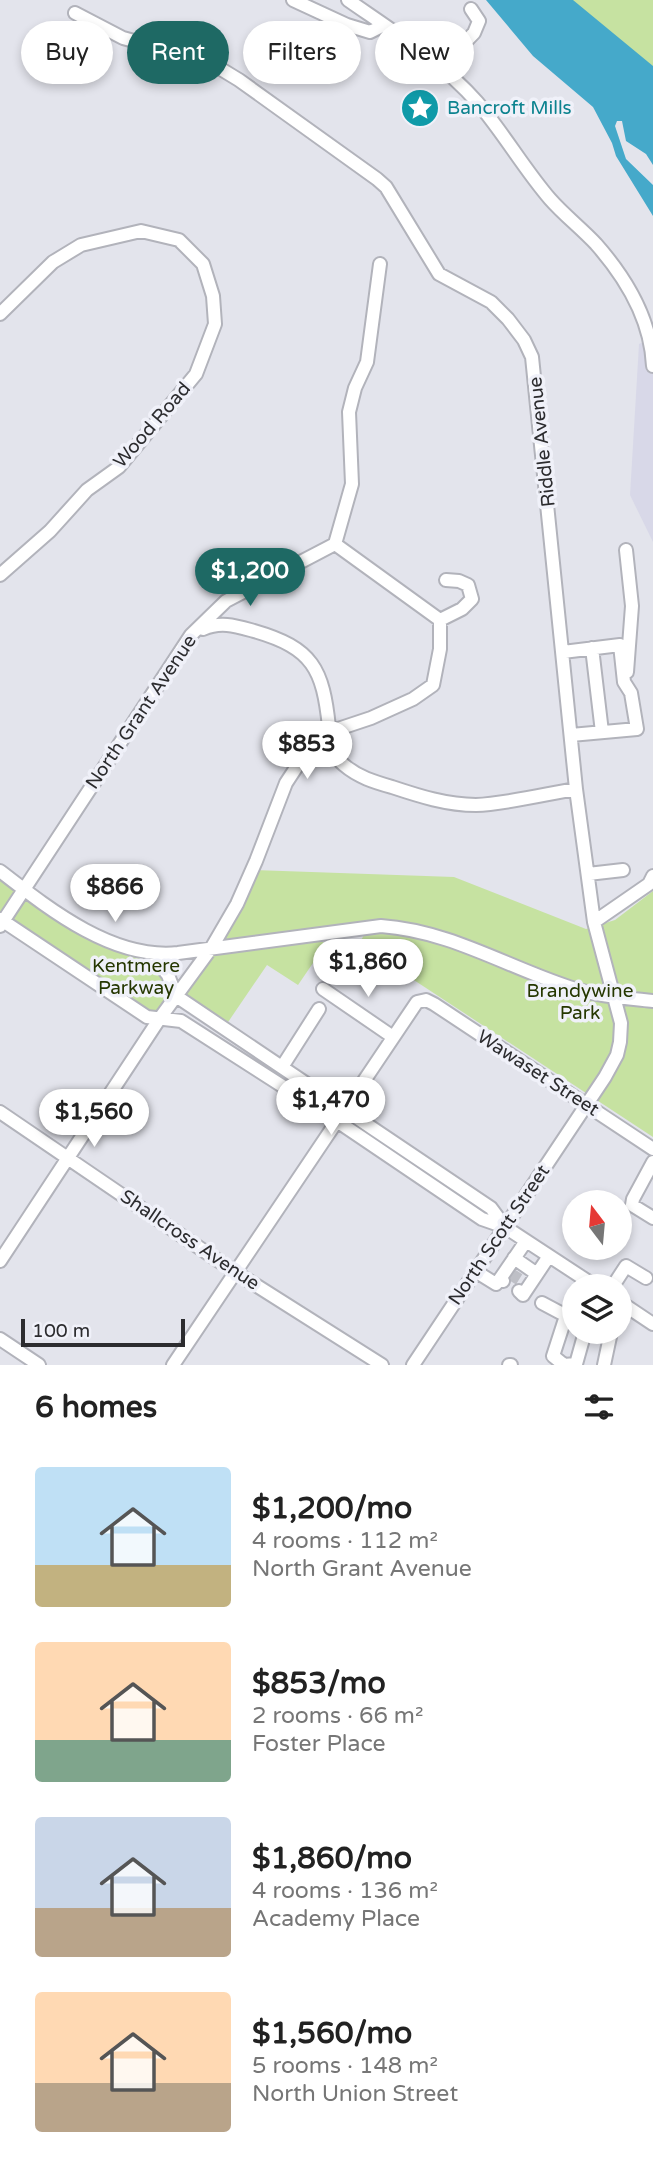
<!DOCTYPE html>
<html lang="en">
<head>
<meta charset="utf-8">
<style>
	body { margin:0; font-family:"Varela Round",sans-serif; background:#f6f6f6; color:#222; height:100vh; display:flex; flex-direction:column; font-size:26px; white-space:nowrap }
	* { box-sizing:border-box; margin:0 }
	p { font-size:23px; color:#767676 }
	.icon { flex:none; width:38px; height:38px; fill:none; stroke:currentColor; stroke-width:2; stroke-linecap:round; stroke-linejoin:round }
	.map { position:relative; height:1365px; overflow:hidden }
	.details { display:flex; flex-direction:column; background:#fff; flex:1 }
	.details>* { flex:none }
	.top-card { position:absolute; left:21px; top:21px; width:612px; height:63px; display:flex; gap:14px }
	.needle { width:46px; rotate:344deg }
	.controls { position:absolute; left:562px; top:1190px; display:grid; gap:14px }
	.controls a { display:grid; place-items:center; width:70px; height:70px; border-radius:50%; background:#fff; box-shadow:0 4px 10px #0003; font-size:35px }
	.scale { position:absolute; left:21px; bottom:18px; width:164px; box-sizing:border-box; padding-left:7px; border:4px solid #2c2c2f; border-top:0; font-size:19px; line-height:24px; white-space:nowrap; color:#2c2c2f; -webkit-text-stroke:5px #f0f1f9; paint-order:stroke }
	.price { position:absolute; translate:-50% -60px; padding:0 16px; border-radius:24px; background:#fff; color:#222; font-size:23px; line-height:46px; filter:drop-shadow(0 2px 4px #0008) }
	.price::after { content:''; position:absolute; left:50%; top:42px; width:21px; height:16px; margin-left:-10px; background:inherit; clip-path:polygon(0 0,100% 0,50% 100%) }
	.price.current { background:#1e6964; color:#fff }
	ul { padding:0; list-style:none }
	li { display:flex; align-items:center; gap:21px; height:175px; padding:0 35px }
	li span { display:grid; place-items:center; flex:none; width:196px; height:140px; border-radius:7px; color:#555 }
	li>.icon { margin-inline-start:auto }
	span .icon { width:84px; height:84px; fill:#fffc; stroke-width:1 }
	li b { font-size:30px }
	h2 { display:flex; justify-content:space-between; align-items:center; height:84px; padding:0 35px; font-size:30px }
	.chip { padding:0 24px; border-radius:32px; background:#fff; box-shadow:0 4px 10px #0003; font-size:24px; line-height:63px }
	.chip.current { background:#1e6964; color:#fff }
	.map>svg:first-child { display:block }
	.built { fill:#d8d8e8 }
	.green { fill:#c6e2a1 }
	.water { fill:#45a9ca }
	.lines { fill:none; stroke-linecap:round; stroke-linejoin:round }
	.minor-tunnel { stroke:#bebfc6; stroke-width:12; stroke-dasharray:12 6; stroke-linecap:butt }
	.minor-casing { stroke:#b2b3bb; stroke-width:16 }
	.minor { stroke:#fff; stroke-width:12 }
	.labels { text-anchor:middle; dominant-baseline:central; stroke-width:7; stroke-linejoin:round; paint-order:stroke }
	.culture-label { font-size:19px; fill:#0d838f; stroke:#f0f1f9; text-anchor:start }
	.street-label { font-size:19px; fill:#2c2c2f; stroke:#f0f1f9 }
	.park-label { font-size:19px; fill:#253700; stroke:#f0f1f9 }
</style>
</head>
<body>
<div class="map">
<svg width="653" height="1365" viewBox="0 0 653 1365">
	<rect width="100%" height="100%" fill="#e3e4ec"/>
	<path class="built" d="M 653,338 L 653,542 L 630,495 L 639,344 Z"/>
	<path class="green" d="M 519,0 L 653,0 L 653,120 Z
		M 252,870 L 454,877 L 586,929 L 615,920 L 653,891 L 653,1137 L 359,944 L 364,935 L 319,940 L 326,944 L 298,985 L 267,965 L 224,1028 L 177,997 L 160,1018 L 0,919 L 0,871 L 61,915 L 150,953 L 176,996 Z"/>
	<path class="water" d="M 486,0 L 573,0 L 653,66 L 653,165 L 646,154 L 626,141 L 622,121 L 617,121 L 615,126 L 626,159 L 653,185 L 653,216 L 616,156 L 612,143 L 593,107 L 533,56 Z"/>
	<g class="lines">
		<path class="minor-tunnel" d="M 509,1273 L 525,1283"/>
		<defs>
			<path id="minor" d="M 293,0 L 347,25 L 370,32 L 384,25
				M 348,0 C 391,30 442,62 477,102 C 503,132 524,169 550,199 C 564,215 581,228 596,244 C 626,278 651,320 653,366
				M 75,13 L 123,38 L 134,41 L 172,43 L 188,49 L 239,80 L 377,179 L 386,187 L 439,274 L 491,302 L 508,319 L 524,340 L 532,357 L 576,789 L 594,922 L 621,1023 L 620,1042 L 617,1055 L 605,1077 L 413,1365
				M 440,68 L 474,33 L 479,21 L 471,9
				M 0,314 L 53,262 L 81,245 L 141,231 L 179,240 L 203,264 L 213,296 L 215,324 L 196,374 L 119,467 L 87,490 L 50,531 L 0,575
				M 626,550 L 632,606 L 627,672
				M 440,620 L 462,609 L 472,599 L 468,585 L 459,581 L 446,580
				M 203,629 C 221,621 236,626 254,631 C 313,648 323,669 329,727 C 330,744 331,754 344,765 C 358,777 374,782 392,787 C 419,796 447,805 476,805 C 505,804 546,794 576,789
				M 592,648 L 602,732
				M 563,652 L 620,645 L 624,682 L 631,693 L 637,729 L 571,735
				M 0,871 C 49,909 113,960 178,953 L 381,926 C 450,931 505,966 569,987 C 595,996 625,998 653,1001
				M 588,874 L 623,870
				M 0,919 L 147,1017 L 181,1021 L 337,1121 L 482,1219 L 505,1227 L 595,1286
				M 594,922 L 649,884 L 653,876
				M 0,926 L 191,635 L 226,601 L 335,544 L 352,484 L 349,412 L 355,388 L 367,362 L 380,264
				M 150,953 L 168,975 L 176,996 L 491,1208 L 505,1227
				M 323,989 L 393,1037
				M 282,1067 L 319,1009
				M 0,1112 L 235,1272 L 382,1365
				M 653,1162 L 633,1199 L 632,1205 L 653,1218
				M 514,1258 L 537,1274
				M 0,1261 L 160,1018 L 212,947 L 237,904 L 256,861 L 286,783 L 305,754 L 329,732 L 371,718 L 413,699 L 433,685 L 440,649 L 440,620 L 335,544
				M 475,1271 L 496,1284 L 500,1279
				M 503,1281 L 500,1279 L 526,1241
				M 613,1286 L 626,1266 L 646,1278
				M 519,1291 L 523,1295 L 549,1256
				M 620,1302 L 653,1324
				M 542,1303 L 574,1320
				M 574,1307 L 564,1322 L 553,1356 L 564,1365 L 576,1364 L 585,1332
				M 0,1339 L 39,1365
				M 173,1365 L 417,1002 L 426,1000 L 434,1004 L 653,1149
				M 509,1365 L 511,1365
				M 604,1365 L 611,1332"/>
		</defs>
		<use href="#minor" class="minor-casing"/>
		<use href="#minor" class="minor"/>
	</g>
	<defs>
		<symbol id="sight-disc" viewBox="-11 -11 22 22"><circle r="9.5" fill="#0f9aa8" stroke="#f0f1f9"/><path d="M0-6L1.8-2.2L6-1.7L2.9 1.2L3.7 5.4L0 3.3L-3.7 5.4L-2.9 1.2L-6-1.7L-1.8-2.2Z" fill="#fff"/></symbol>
	</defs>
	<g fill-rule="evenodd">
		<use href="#sight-disc" x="398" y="86" width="44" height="44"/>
	</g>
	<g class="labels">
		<g class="culture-label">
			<text x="447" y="108">Bancroft Mills</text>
		</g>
		<g class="street-label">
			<text transform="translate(152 425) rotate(-49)">Wood Road</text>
			<text transform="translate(542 442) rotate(-96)">Riddle Avenue</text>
			<text transform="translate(141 712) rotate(-56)">North Grant Avenue</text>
			<text transform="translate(538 1073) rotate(33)">Wawaset Street</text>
			<text transform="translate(499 1235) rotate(-56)">North Scott Street</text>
			<text transform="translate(190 1240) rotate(34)">Shallcross Avenue</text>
		</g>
		<g class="park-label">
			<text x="136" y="966">Kentmere<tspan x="136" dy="22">Parkway</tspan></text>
			<text x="580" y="991">Brandywine<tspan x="580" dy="22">Park</tspan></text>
		</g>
	</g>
</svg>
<div class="controls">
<a><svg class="needle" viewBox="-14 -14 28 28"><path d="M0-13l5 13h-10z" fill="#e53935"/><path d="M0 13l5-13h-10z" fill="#767676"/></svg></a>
<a><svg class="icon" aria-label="layers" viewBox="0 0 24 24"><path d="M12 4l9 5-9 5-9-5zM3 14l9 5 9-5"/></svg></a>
</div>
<div class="scale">100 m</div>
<b class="price current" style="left:250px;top:608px">$1,200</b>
<b class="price" style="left:307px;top:781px">$853</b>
<b class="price" style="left:115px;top:924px">$866</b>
<b class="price" style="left:368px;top:999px">$1,860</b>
<b class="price" style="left:331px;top:1137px">$1,470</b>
<b class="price" style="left:94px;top:1149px">$1,560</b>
<div class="top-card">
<a class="chip">Buy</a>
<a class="chip current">Rent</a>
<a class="chip">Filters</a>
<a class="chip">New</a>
</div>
</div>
<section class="details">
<h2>6 homes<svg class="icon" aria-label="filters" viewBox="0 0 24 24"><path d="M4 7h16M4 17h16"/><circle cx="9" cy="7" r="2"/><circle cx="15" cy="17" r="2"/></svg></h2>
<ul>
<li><span style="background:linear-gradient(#bfe0f5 70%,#c2b280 0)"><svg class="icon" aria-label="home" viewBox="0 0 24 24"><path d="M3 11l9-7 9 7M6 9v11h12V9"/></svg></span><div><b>$1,200/mo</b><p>4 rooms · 112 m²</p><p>North Grant Avenue</p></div></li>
<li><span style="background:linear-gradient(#ffd9b3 70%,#7fa58c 0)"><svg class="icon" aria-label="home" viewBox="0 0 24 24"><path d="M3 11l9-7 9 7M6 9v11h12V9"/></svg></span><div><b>$853/mo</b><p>2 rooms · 66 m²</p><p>Foster Place</p></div></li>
<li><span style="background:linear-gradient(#c9d6e8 65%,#b9a48a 0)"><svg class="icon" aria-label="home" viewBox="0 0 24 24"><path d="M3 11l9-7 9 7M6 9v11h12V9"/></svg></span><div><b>$1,860/mo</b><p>4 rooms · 136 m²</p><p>Academy Place</p></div></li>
<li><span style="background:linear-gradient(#ffd9b3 65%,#b9a48a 0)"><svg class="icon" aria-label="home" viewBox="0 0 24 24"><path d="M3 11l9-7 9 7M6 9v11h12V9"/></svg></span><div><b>$1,560/mo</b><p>5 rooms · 148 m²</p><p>North Union Street</p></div></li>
</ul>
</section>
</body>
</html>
